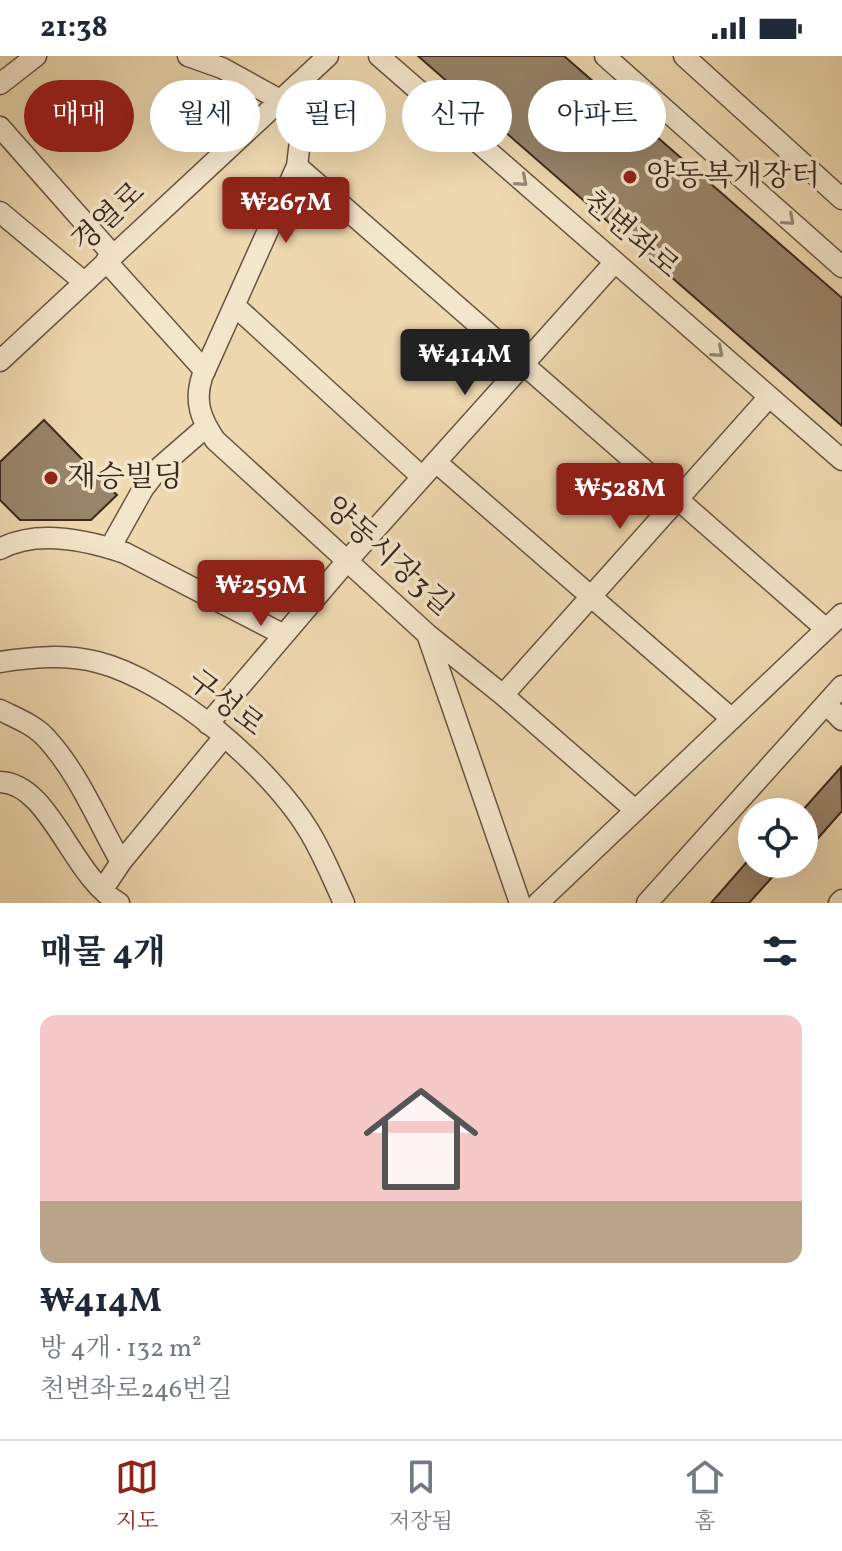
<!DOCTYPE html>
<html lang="ko">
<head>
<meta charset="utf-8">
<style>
	body { margin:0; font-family:Vollkorn,"Noto Serif KR",serif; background:#f6f6f7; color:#1f2937; height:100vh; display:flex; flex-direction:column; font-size:30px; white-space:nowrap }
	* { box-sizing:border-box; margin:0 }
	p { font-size:26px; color:#747a83 }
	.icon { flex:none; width:44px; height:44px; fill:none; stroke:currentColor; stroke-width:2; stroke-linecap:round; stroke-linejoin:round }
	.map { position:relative; height:847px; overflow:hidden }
	.drawer { display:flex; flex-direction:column; background:#fff; flex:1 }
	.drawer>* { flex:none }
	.hud { position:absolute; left:24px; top:24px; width:794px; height:72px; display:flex; gap:16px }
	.tools { position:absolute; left:738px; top:742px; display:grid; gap:16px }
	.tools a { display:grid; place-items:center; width:80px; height:80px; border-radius:50%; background:#fff; box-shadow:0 8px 32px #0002; font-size:40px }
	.price { position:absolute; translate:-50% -68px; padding:0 18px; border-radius:8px; background:#8f2418; color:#fff; font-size:26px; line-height:52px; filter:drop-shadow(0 2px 4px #0008) }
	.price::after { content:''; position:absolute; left:50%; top:48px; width:24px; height:18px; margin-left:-12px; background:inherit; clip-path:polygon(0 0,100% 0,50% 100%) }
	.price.selected { background:#222; color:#fff }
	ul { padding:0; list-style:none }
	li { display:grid; align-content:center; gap:16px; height:424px; padding:0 40px }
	li span { display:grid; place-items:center; height:248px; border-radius:16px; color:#555 }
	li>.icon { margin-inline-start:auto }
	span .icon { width:144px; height:144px; fill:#fffc; stroke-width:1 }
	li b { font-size:34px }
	h2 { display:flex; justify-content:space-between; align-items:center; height:96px; padding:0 40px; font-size:34px }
	.tag { padding:0 28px; border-radius:36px; background:#fff; box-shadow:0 8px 32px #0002; font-size:28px; line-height:72px }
	.tag.selected { background:#8f2418; color:#fff }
	.status { display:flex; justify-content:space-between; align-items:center; height:56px; padding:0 40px; background:#fff; direction:ltr }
	.status svg { height:22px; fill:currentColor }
	.dock { display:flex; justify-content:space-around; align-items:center; height:112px; border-top:2px solid #e0e1e3; background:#fff; font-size:22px; color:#747a83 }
	.dock a { display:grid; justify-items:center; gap:4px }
	.dock .selected { color:#8f2418 }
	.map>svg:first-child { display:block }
	.building { fill:#988469; stroke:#3b291d; stroke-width:2 }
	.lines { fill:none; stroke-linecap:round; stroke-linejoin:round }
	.minor-casing { stroke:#685542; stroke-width:23 }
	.minor { stroke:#f4e6cb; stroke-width:20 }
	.oneway { stroke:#988874 }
	.poi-dot { fill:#8f2418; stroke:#f4e6cb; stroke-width:3 }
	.labels { text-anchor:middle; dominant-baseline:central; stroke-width:7; stroke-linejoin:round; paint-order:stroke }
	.poi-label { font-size:30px; fill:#3b291d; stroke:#f4e6cb; text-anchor:start }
	.street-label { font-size:30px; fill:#3b291d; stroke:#f4e6cb }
</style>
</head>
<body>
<div class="status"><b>21:38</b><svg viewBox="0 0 49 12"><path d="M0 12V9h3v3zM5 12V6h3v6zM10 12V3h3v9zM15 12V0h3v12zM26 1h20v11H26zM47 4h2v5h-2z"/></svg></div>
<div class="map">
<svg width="842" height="847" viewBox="0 0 842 847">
	<rect width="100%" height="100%" fill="#eed8af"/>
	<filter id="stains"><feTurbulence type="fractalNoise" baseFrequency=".0025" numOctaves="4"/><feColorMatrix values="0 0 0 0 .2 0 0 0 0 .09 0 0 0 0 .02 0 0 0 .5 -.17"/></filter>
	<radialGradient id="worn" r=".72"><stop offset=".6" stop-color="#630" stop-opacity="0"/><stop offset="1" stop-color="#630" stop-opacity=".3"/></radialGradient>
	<path class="building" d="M 418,0 L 564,0 L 842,242 L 842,370 Z
		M 44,364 L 117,439 L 91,464 L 20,464 L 0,444 L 0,406 Z
		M 841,711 L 842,755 L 804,798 L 804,756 L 801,756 Z
		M 752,800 L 752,808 L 784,808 L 749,847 L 711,847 Z"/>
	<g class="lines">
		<defs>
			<path id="minor" d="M 188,0 L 222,12 L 280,44
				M 379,0 L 842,404
				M 605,0 L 842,211
				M 684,0 L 842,143
				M 0,28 L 36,0
				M 291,35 L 300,85 L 297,110 L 202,321 C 194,346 201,363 215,384 L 427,578 L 503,639 L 635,754
				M 0,71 L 113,199
				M 297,110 L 826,573
				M 0,156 L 84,226
				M 106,205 L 205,315
				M 235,250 L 422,421
				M 0,305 L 328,0
				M 436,406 L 732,663
				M 110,492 L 143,433 L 160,411 L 206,371
				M 0,493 C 36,473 87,484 125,497 L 284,579
				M 427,578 L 520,847
				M 0,606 C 32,601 65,598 97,606 C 170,624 271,712 309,775 C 323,798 333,823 344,847
				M 503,639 L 769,341
				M 826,648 L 842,664
				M 0,654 C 16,662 35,669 47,683 C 79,718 98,766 121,806
				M 208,668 L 347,505 L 615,206
				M 0,726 C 50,727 72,821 119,847
				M 103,833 L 121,806 L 224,681
				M 538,847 L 842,558
				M 647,847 L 842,630
				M 839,847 L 842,844"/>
		</defs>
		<use href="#minor" class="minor-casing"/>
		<use href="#minor" class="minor"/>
	</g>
	<defs><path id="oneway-chevron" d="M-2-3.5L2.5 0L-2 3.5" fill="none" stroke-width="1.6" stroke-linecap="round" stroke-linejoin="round" transform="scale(2)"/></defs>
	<g class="oneway">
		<use href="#oneway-chevron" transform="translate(522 125) rotate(41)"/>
		<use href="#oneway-chevron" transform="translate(789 164) rotate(42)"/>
		<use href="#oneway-chevron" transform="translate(718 296) rotate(41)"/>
	</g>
	<g class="poi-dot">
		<circle cx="630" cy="121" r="8"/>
		<circle cx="51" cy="422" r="8"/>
	</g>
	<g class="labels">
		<g class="poi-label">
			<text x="646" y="121">양동복개장터</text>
			<text x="67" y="422">재승빌딩</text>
		</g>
		<g class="street-label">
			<text transform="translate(109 162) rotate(-43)">경열로</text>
			<text transform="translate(630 179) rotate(41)">천변좌로</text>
			<text transform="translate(388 501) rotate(42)">양동시장3길</text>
			<text transform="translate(225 648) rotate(38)">구성로</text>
		</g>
	</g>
	<rect width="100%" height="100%" filter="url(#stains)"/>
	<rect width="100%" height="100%" fill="url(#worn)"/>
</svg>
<div class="tools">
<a><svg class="icon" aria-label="locate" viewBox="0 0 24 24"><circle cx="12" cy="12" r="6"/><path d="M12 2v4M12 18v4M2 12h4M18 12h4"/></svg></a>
</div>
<b class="price" style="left:286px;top:189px">₩267M</b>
<b class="price selected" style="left:465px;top:341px">₩414M</b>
<b class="price" style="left:620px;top:475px">₩528M</b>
<b class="price" style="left:261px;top:572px">₩259M</b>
<div class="hud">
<a class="tag selected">매매</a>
<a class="tag">월세</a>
<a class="tag">필터</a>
<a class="tag">신규</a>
<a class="tag">아파트</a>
</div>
</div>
<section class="drawer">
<h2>매물 4개<svg class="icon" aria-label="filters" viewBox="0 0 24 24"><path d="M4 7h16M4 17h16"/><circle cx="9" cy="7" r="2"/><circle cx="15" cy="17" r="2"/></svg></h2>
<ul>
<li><span style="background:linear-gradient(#f6c9c9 75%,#b9a48a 0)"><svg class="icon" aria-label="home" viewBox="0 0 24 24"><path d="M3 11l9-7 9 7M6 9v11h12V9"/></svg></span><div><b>₩414M</b><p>방 4개 · 132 m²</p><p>천변좌로246번길</p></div></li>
</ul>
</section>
<nav class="dock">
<a class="selected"><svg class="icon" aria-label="map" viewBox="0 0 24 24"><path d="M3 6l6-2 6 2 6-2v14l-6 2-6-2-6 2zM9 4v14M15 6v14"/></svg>지도</a>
<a><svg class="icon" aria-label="saved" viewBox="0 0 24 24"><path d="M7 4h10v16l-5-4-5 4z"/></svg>저장됨</a>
<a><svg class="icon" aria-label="home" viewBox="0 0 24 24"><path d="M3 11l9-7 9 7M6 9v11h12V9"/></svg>홈</a>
</nav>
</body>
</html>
